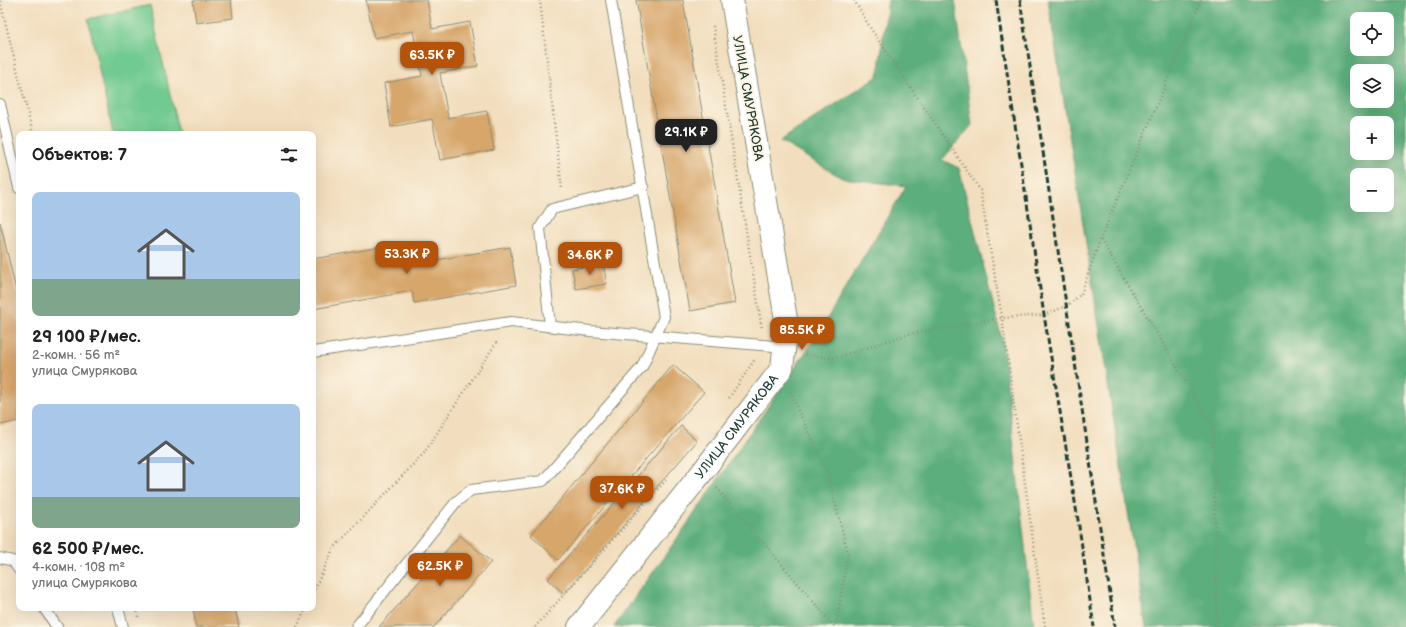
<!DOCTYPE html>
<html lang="ru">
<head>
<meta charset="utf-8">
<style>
	body { margin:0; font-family:"Balsamiq Sans",sans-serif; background:#f2f2f2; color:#222; height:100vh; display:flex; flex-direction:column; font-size:15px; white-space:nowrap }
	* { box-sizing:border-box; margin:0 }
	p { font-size:13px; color:#767676 }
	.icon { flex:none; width:22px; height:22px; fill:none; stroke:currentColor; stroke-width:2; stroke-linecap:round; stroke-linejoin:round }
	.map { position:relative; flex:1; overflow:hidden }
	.panel { position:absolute; left:16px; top:131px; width:300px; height:480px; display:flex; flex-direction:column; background:#fff; border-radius:8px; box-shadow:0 4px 16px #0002 }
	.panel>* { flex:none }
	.controls { position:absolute; left:1350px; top:12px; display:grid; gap:8px }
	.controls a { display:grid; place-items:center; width:44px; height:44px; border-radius:8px; background:#fff; box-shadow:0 4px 16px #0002; font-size:20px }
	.price { position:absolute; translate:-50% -34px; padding:0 9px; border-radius:8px; background:#b45309; color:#fff; font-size:13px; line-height:26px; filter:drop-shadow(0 1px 2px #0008) }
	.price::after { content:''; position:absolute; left:50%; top:24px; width:12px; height:9px; margin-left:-6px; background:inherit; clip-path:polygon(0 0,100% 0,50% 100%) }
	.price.current { background:#222; color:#fff }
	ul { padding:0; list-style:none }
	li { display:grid; align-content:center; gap:8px; height:212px; padding:0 16px }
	li span { display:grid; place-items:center; height:124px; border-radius:8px; color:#555 }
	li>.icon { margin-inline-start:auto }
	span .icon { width:72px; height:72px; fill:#fffc; stroke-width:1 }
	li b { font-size:17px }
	h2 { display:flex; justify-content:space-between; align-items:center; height:48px; padding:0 16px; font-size:17px }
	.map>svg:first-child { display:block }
	.green { fill:#71ca91; stroke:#488462 }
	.forest { fill:#5cae7b; stroke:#3e7658; fill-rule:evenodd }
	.building { fill:#d7a66a }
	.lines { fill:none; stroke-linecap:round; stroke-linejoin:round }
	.service-casing { stroke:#888e79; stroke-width:12 }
	.tertiary-casing { stroke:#888e79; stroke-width:24 }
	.path { stroke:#888e79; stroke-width:2.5; stroke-dasharray:1 3; stroke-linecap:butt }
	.service { stroke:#fff; stroke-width:10 }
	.tertiary { stroke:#fff; stroke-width:22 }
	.rail { stroke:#1f3d34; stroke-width:3; stroke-dasharray:6 3; stroke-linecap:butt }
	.labels { text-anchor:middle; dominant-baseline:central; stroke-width:4; stroke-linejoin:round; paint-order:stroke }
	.street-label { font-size:13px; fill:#1f3d34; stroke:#fcf5e5 }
</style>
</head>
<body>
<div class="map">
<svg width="1406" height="627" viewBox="0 0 1406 627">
	<rect width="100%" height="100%" fill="#fcf5e5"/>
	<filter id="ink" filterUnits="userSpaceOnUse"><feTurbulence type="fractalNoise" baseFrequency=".025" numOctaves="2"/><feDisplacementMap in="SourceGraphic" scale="8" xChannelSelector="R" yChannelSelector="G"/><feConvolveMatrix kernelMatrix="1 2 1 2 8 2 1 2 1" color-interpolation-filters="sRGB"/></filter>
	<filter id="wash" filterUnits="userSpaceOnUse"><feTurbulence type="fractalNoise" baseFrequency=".012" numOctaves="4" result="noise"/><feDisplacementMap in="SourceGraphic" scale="16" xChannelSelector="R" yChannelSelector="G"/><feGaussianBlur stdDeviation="0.9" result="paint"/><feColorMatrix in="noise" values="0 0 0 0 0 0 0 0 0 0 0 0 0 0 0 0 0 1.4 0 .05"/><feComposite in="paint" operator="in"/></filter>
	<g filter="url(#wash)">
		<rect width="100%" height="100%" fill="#f2debe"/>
		<path class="green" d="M 150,5 L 179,134 L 113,134 L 88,19 Z"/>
		<path class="forest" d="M 888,0 L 955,0 L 972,125 L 942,160 L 959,168 L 1002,340 L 1034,627 L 614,627 L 688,523 L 818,334 L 906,186 L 842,178 L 780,141 L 878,76 Z
			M 1048,0 L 1406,0 L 1406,627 L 1146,627 ZM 1357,19 L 1387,19 L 1387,49 L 1357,49 ZM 1357,71 L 1387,71 L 1387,101 L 1357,101 ZM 1357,123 L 1387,123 L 1387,153 L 1357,153 ZM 1357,175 L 1387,175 L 1387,205 L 1357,205 Z"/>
		<g id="blocks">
			<path class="building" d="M 193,0 L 231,0 L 233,18 L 196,23 Z
				M 366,0 L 427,0 L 432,29 L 470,22 L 478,66 L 440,73 L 448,118 L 487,111 L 494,150 L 440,160 L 432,119 L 391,127 L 384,83 L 422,76 L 413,31 L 374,38 Z
				M 636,0 L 683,0 L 735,303 L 690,311 Z
				M 0,222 L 19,303 L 19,421 L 0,425 Z
				M 404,243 L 408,265 L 510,247 L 516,285 L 414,303 L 412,291 L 313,309 L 313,259 Z
				M 603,264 L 607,284 L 576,289 L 572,269 Z
				M 673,365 L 704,392 L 558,560 L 531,535 Z
				M 681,426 L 697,441 L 564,594 L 548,579 Z
				M 460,535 L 491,562 L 434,627 L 379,627 Z
				M 193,608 L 235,608 L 239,627 L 196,627 Z"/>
		</g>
	</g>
	<g filter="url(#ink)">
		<use href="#blocks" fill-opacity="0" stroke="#888e79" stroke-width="1"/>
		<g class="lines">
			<defs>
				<path id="service" d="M 0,104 L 19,188
					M 550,326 L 540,228 L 552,209 L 643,187
					M 313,352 L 511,322 L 590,331 L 786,347
					M 0,558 L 13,561 L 19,570
					M 44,608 L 57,627
					M 118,608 L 123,627
					M 356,627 L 456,502 L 471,490 L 543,481 L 642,367 L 664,317 L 611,0"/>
				<g id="tertiary">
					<path id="s1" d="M 579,627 L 703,471 L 782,368 L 787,325 L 732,0"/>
				</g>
			</defs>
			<use href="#service" class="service-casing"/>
			<use href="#tertiary" class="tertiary-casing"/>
			<path class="path" d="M 540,0 L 562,190
				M 854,0 L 871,29 L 980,190 L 1002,318 L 1045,627
				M 0,1 L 33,134
				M 713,26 L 762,329
				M 1101,240 L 1213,427 L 1217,627
				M 805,355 L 835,358 L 909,334 L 1002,318 L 1044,315 L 1067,306 L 1081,294 L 1100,240 L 1201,0
				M 791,391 L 797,408 L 827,472 L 848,553 L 837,621 L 834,627
				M 729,398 L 755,359
				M 717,488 L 834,626
				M 313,593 L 333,549 L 424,453 L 498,340
				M 137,608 L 138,617
				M 297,627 L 306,608
				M 535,627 L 666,480"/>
			<use href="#service" class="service"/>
			<use href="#tertiary" class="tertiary"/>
			<path class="rail" d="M 996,0 L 1044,315 L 1078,520 L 1094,627
				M 1020,0 L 1115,627"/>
		</g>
	</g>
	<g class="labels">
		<g class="street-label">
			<text transform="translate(748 98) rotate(80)">УЛИЦА СМУРЯКОВА</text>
			<text stroke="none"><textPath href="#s1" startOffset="255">УЛИЦА СМУРЯКОВА</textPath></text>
		</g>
	</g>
</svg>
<div class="controls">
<a><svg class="icon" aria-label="locate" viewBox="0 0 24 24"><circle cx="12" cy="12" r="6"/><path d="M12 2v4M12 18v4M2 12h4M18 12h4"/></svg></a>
<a><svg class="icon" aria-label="layers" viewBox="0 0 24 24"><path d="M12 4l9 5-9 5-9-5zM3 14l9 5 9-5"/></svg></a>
<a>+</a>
<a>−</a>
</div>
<b class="price" style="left:432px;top:76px">63.5K ₽</b>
<b class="price current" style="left:686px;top:153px">29.1K ₽</b>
<b class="price" style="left:407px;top:275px">53.3K ₽</b>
<b class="price" style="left:590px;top:276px">34.6K ₽</b>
<b class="price" style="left:802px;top:351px">85.5K ₽</b>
<b class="price" style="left:622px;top:510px">37.6K ₽</b>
<b class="price" style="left:440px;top:587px">62.5K ₽</b>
<section class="panel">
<h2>Объектов: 7<svg class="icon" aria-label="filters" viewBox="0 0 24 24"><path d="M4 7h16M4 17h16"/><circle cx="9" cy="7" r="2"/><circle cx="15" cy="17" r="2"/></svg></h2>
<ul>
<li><span style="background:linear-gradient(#a9c7e8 70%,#7fa58c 0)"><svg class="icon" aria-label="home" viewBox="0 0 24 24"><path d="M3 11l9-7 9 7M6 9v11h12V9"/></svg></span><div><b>29 100 ₽/мес.</b><p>2-комн. · 56 m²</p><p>улица Смурякова</p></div></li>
<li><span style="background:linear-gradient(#a9c7e8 75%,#7fa58c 0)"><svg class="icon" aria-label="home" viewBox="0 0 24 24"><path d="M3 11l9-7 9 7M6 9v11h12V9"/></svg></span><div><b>62 500 ₽/мес.</b><p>4-комн. · 108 m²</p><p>улица Смурякова</p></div></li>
</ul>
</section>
</div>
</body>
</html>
